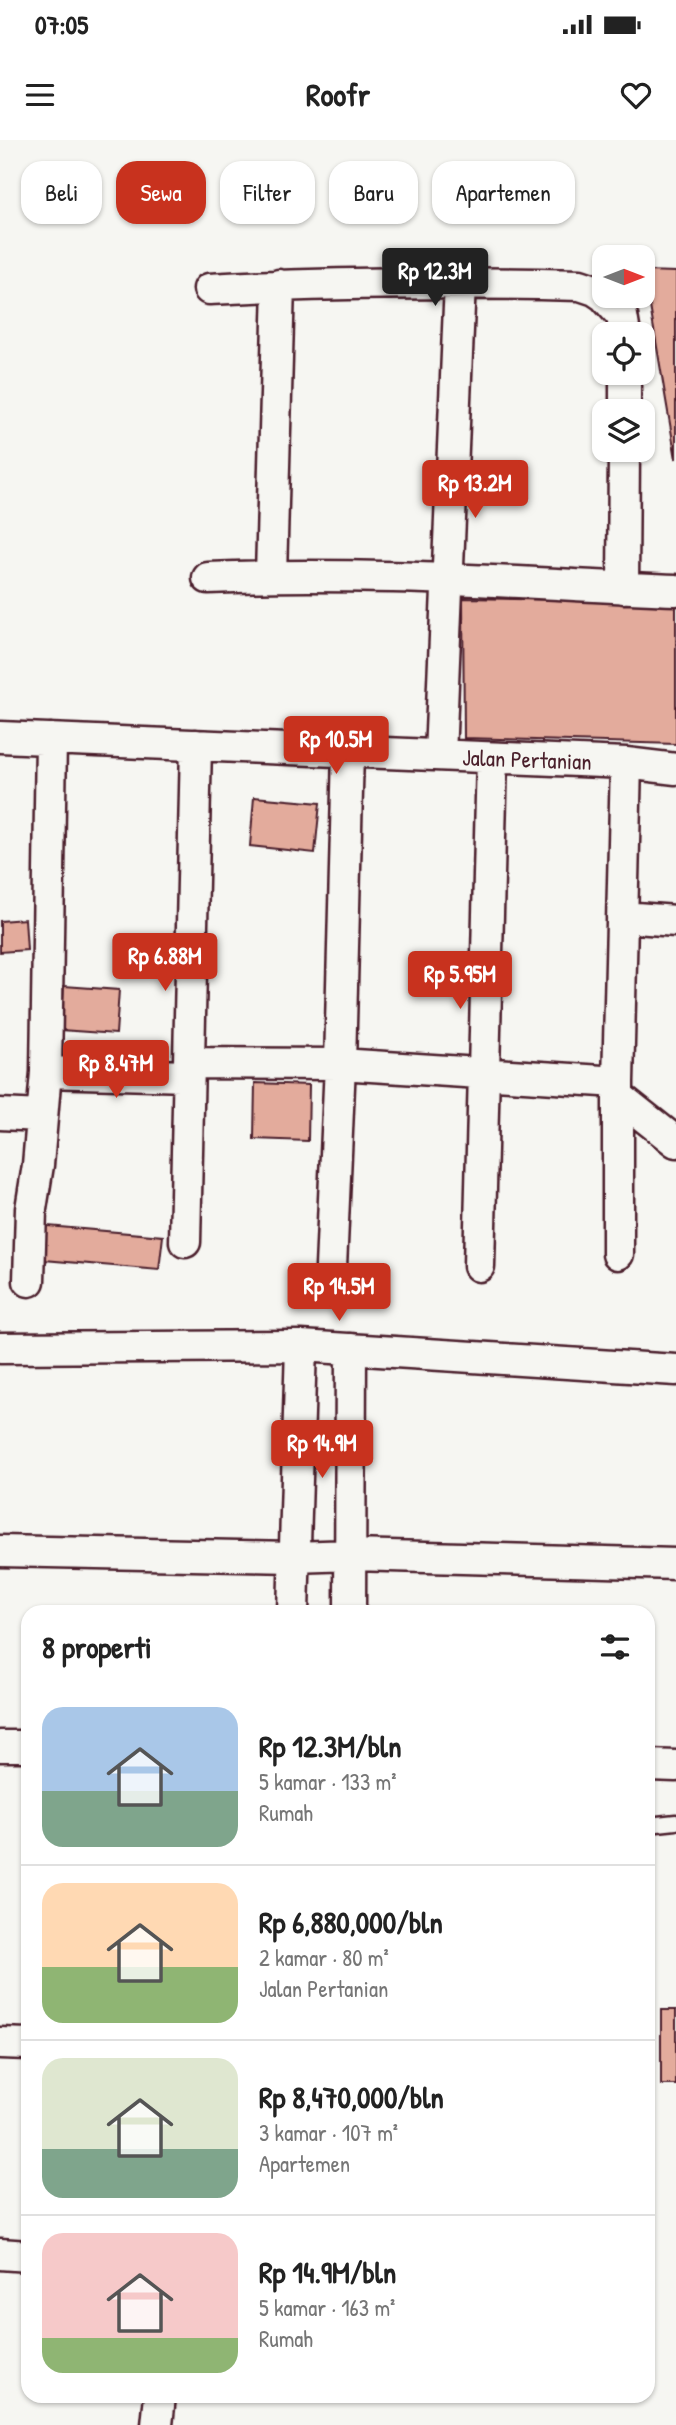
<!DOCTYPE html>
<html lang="id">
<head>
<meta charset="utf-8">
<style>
	body { margin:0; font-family:"Patrick Hand",sans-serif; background:#f6f6f6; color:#222; height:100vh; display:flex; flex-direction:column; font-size:26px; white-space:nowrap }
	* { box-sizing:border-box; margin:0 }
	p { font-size:23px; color:#767676 }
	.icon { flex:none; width:38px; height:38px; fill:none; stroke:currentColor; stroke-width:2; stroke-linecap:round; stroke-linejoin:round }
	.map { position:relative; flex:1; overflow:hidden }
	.sheet { position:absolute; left:21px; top:1465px; width:634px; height:798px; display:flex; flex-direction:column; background:#fff; border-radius:21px; box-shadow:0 2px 5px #0004 }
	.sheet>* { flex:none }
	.banner { position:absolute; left:21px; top:21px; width:635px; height:63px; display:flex; gap:14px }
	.needle { width:46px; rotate:90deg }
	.tools { position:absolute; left:592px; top:105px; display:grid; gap:14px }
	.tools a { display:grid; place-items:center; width:63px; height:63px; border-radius:14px; background:#fff; box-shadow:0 2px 5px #0004; font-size:35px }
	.price { position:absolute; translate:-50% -60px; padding:0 16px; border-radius:7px; background:#c8321e; color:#fff; font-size:23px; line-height:46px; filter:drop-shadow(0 2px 4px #0008) }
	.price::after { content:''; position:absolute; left:50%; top:42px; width:21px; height:16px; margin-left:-10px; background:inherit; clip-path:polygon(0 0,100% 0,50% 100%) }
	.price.active { background:#222; color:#fff }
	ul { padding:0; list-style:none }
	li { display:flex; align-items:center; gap:21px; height:175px; padding:0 21px }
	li+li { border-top:2px solid #e0e0e0 }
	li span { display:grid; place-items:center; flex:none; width:196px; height:140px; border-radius:21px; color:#555 }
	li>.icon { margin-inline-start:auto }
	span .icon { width:84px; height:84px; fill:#fffc; stroke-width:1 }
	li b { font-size:30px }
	h2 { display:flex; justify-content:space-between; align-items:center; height:84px; padding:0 21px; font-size:30px }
	.chip { padding:0 24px; border-radius:21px; background:#fff; box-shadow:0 2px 5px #0004; font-size:24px; line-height:63px }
	.chip.active { background:#c8321e; color:#fff }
	.status { display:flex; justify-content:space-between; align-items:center; height:49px; padding:0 35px; background:#fff; direction:ltr }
	.status svg { height:19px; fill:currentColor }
	header { display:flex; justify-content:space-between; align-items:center; height:91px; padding:0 21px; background:#fff; font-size:32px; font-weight:700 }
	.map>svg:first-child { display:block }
	.building { fill:#e3ab9c; stroke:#4a1f2b; stroke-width:2 }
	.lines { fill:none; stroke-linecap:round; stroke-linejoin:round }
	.service-casing { stroke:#4a1f2b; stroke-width:19 }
	.minor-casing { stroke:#4a1f2b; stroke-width:35 }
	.service { stroke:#f6f6f2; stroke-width:14 }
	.minor { stroke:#f6f6f2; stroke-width:30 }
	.labels { text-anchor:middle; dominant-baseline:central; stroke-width:6; stroke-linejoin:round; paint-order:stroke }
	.street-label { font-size:23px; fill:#4a1f2b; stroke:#f6f6f2 }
</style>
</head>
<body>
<div class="status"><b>07:05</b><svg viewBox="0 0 49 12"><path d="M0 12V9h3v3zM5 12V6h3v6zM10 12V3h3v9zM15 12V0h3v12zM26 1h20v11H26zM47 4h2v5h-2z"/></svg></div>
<header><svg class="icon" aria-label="menu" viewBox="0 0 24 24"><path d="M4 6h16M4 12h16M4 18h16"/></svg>Roofr<svg class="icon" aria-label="heart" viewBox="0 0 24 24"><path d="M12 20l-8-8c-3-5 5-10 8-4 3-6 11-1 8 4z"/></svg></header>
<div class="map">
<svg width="676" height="2285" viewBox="0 0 676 2285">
	<rect width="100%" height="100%" fill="#f6f6f2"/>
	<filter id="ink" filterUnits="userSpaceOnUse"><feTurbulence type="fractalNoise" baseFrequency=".0143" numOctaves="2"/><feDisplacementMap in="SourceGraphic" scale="14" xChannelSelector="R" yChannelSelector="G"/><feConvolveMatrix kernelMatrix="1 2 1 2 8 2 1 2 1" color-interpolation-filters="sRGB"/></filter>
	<g filter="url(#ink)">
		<path class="building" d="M 644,131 L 676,132 L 676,319 Z
			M 463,458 L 676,462 L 676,604 L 464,598 Z
			M 254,657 L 320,663 L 315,713 L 250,706 Z
			M 25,779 L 27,810 L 0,812 L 0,781 Z
			M 64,846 L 119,850 L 116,894 L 61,890 Z
			M 255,943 L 309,945 L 308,1001 L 254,999 Z
			M 36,1085 L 163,1096 L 159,1130 L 33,1119 Z
			M 661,1870 L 676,1870 L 676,1945 L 661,1945 Z"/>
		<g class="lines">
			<defs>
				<path id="service" d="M 648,1685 L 676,1682"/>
				<path id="minor" d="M 209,149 C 333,142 456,142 580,145 L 595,150 L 604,156
					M 604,156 L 622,176 L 625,194
					M 625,271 L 625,233
					M 271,435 L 279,145
					M 208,438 C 364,431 520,443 676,450
					M 623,448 L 624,310
					M 0,597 L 626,623 L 676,629
					M 440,615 L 460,142
					M 622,777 L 676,781
					M 189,923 L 340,924 L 618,942
					M 46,932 L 188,936
					M 618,956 L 676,1002
					M 0,974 L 41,976
					M 185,1102 L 196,605
					M 618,1114 L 618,942 L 626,623
					M 479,1126 L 492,618
					M 331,1127 L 340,924 L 348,611
					M 29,1141 L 31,1069 L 38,1025 L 46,932 L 51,599
					M 0,1208 L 301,1206 L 676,1230
					M 0,1411 L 294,1417 L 352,1415 L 676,1424
					M 293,1472 L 301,1206
					M 350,1472 L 351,1209
					M 0,1606 L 28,1606
					M 648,1625 L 676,1626
					M 0,1903 L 28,1904
					M 0,2114 L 28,2116
					M 157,2285 L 160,2256"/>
			</defs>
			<use href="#service" class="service-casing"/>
			<use href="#minor" class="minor-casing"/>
			<use href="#service" class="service"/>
			<use href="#minor" class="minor"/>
		</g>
	</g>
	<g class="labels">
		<g class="street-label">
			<text transform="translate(527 619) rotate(2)">Jalan Pertanian</text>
		</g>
	</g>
</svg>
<div class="tools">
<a><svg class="needle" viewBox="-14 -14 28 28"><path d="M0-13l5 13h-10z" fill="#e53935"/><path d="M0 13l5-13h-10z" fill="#767676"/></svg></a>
<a><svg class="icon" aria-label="locate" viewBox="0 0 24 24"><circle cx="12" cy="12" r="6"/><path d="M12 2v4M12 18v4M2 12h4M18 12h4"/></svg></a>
<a><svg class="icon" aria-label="layers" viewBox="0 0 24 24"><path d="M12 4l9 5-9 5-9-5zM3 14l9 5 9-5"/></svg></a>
</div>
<b class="price active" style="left:435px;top:168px">Rp 12.3M</b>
<b class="price" style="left:475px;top:380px">Rp 13.2M</b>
<b class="price" style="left:336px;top:636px">Rp 10.5M</b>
<b class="price" style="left:165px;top:853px">Rp 6.88M</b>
<b class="price" style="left:460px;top:871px">Rp 5.95M</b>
<b class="price" style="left:116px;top:960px">Rp 8.47M</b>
<b class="price" style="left:339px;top:1183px">Rp 14.5M</b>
<b class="price" style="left:322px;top:1340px">Rp 14.9M</b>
<div class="banner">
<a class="chip">Beli</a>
<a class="chip active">Sewa</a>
<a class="chip">Filter</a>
<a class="chip">Baru</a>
<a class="chip">Apartemen</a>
</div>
<section class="sheet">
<h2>8 properti<svg class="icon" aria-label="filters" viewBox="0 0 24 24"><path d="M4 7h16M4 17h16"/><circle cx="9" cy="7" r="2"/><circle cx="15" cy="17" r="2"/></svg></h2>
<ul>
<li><span style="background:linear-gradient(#a9c7e8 60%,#7fa58c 0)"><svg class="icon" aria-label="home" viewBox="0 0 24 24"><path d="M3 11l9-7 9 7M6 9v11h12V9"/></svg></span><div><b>Rp 12.3M/bln</b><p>5 kamar · 133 m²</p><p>Rumah</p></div></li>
<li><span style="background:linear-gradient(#ffd9b3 60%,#8fb573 0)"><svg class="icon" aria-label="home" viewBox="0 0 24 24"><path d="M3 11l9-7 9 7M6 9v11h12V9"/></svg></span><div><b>Rp 6,880,000/bln</b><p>2 kamar · 80 m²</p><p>Jalan Pertanian</p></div></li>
<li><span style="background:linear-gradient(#dfe7d0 65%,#7fa58c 0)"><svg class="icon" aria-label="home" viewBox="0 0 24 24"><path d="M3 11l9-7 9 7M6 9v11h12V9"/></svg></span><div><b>Rp 8,470,000/bln</b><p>3 kamar · 107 m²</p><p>Apartemen</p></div></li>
<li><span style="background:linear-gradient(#f6c9c9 75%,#8fb573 0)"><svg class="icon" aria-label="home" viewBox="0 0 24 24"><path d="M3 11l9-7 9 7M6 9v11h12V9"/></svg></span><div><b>Rp 14.9M/bln</b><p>5 kamar · 163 m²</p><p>Rumah</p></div></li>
</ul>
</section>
</div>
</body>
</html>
